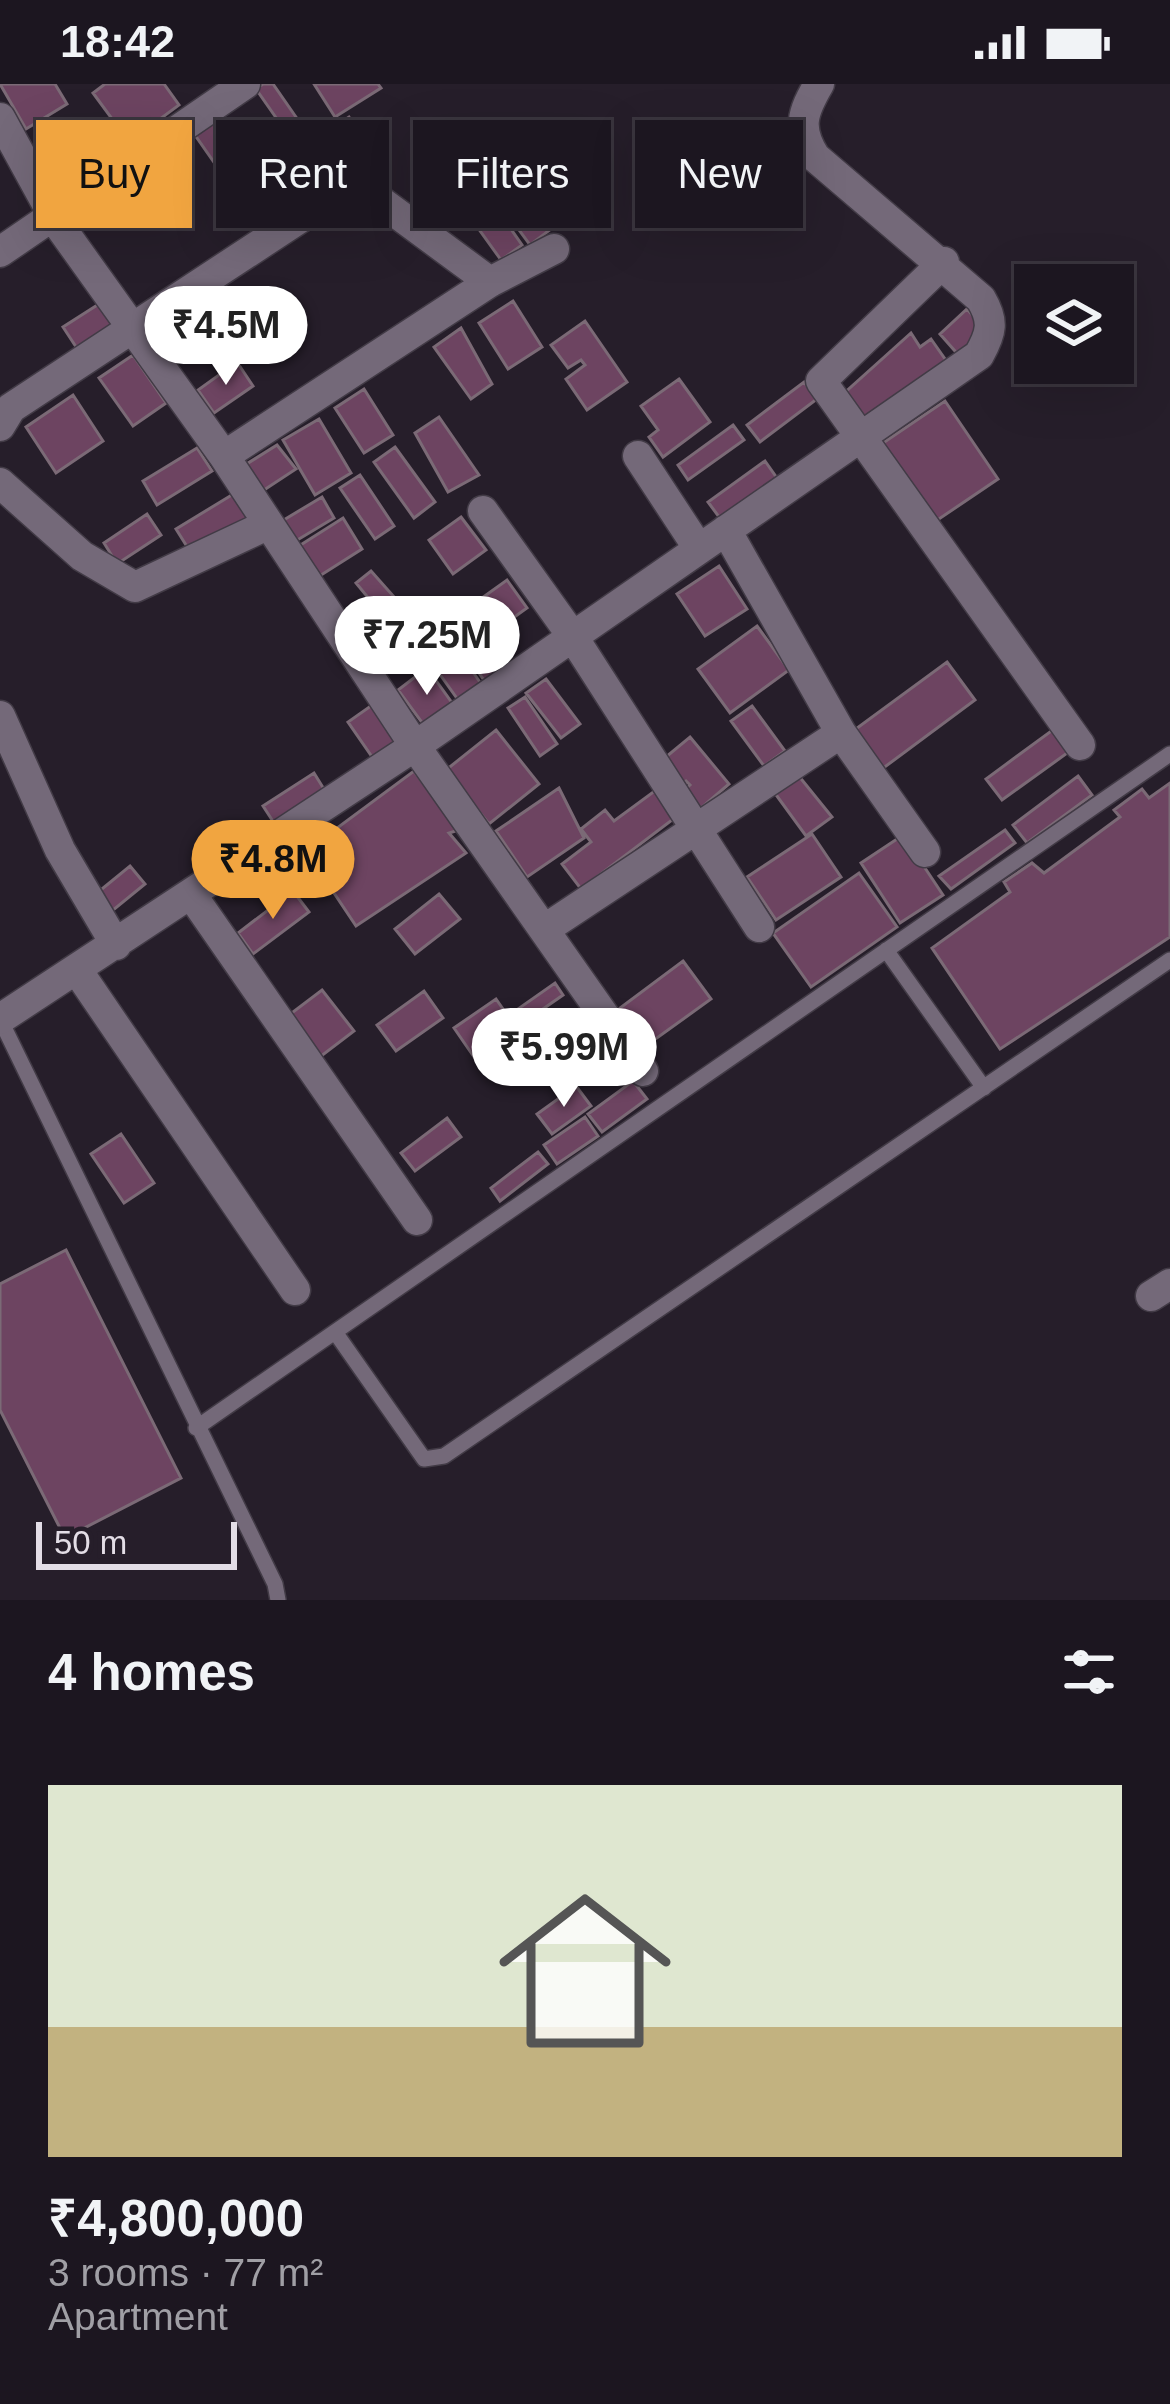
<!DOCTYPE html>
<html lang="en">
<head>
<meta charset="utf-8">
<style>
	body { margin:0; font-family:Helvetica,sans-serif; background:#29232d; color:#f1f3f6; height:100vh; display:flex; flex-direction:column; font-size:45px; white-space:nowrap }
	* { box-sizing:border-box; margin:0 }
	p { font-size:39px; color:#a09fa5 }
	.icon { flex:none; width:66px; height:66px; fill:none; stroke:currentColor; stroke-width:2; stroke-linecap:round; stroke-linejoin:round }
	.map { position:relative; height:1516px; overflow:hidden }
	.details { display:flex; flex-direction:column; background:#1c1620; flex:1 }
	.details>* { flex:none }
	.banner { position:absolute; left:36px; top:36px; width:1098px; height:108px; display:flex; gap:24px }
	.buttons { position:absolute; left:1014px; top:180px; display:grid; gap:24px }
	.buttons a { display:grid; place-items:center; width:120px; height:120px; border-radius:0px; background:#1c1620; box-shadow:0 12px 48px #0002,0 0 0 3px #3a353e; font-size:60px }
	.scale { position:absolute; left:36px; bottom:30px; width:201px; box-sizing:border-box; padding-left:12px; border:6px solid #e3dde6; border-top:0; font-size:33px; line-height:42px; white-space:nowrap; color:#e3dde6; -webkit-text-stroke:9px #261e2a; paint-order:stroke }
	.price { position:absolute; translate:-50% -102px; padding:0 27px; border-radius:42px; background:#fff; color:#222; font-size:39px; line-height:78px; filter:drop-shadow(0 3px 6px #0008) }
	.price::after { content:''; position:absolute; left:50%; top:72px; width:36px; height:27px; margin-left:-18px; background:inherit; clip-path:polygon(0 0,100% 0,50% 100%) }
	.price.selected { background:#f1a540; color:#111 }
	ul { padding:0; list-style:none }
	li { display:grid; align-content:center; gap:24px; height:636px; padding:0 48px }
	li+li { border-top:3px solid #3a353e }
	li span { display:grid; place-items:center; height:372px; border-radius:0px; color:#555 }
	li>.icon { margin-inline-start:auto }
	span .icon { width:216px; height:216px; fill:#fffc; stroke-width:1 }
	li b { font-size:51px }
	h2 { display:flex; justify-content:space-between; align-items:center; height:144px; padding:0 48px; font-size:51px }
	.chip { padding:0 42px; border-radius:0px; background:#1c1620; box-shadow:0 12px 48px #0002,0 0 0 3px #3a353e; font-size:42px; line-height:108px }
	.chip.selected { background:#f1a540; color:#111 }
	.status { display:flex; justify-content:space-between; align-items:center; height:84px; padding:0 60px; background:#1c1620; direction:ltr }
	.status svg { height:33px; fill:currentColor }
	.map>svg:first-child { display:block }
	.building { fill:#6d4461; stroke:#7b6a76; stroke-width:3 }
	.lines { fill:none; stroke-linecap:round; stroke-linejoin:round }
	.lane-casing { stroke:#423b46; stroke-width:18 }
	.street-casing { stroke:#423b46; stroke-width:33 }
	.lane { stroke:#746979; stroke-width:15 }
	.street { stroke:#746979; stroke-width:30 }
</style>
</head>
<body>
<div class="status"><b>18:42</b><svg viewBox="0 0 49 12"><path d="M0 12V9h3v3zM5 12V6h3v6zM10 12V3h3v9zM15 12V0h3v12zM26 1h20v11H26zM47 4h2v5h-2z"/></svg></div>
<div class="map">
<svg width="1170" height="1516" viewBox="0 0 1170 1516">
	<rect width="100%" height="100%" fill="#261e2a"/>
	<path class="building" d="M 0,0 L 55,0 L 67,20 L 26,45 Z
		M 105,0 L 164,0 L 179,21 L 129,58 L 93,9 Z
		M 263,0 L 273,0 L 305,46 L 291,55 L 256,5 Z
		M 314,0 L 378,0 L 381,4 L 335,33 Z
		M 349,33 L 381,83 L 361,96 L 329,46 Z
		M 213,38 L 246,84 L 227,97 L 195,51 Z
		M 316,43 L 350,84 L 327,102 L 294,61 Z
		M 84,49 L 103,76 L 63,105 L 44,77 Z
		M 497,86 L 506,98 L 516,90 L 555,142 L 530,161 L 483,97 Z
		M 490,115 L 522,161 L 501,176 L 468,130 Z
		M 513,217 L 542,263 L 508,285 L 479,239 Z
		M 102,218 L 121,248 L 82,272 L 63,243 Z
		M 203,223 L 222,252 L 187,277 L 167,248 Z
		M 967,225 L 987,248 L 962,275 L 940,250 Z
		M 585,237 L 627,298 L 587,326 L 566,295 L 585,281 L 581,276 L 568,284 L 551,261 Z
		M 461,244 L 492,300 L 471,315 L 434,263 Z
		M 911,249 L 920,263 L 931,255 L 952,285 L 865,347 L 841,312 Z
		M 133,271 L 166,319 L 133,342 L 99,294 Z
		M 237,278 L 253,302 L 214,329 L 198,306 Z
		M 679,295 L 710,338 L 663,373 L 649,353 L 658,346 L 641,322 Z
		M 804,298 L 817,315 L 760,358 L 747,341 Z
		M 364,305 L 393,351 L 364,369 L 335,324 Z
		M 73,311 L 103,357 L 56,389 L 26,343 Z
		M 945,317 L 998,395 L 933,439 L 880,361 Z
		M 439,333 L 479,391 L 448,408 L 415,349 Z
		M 319,335 L 351,389 L 315,411 L 283,356 Z
		M 733,341 L 744,356 L 688,396 L 678,381 Z
		M 277,361 L 296,385 L 264,406 L 245,381 Z
		M 395,363 L 435,418 L 414,434 L 374,378 Z
		M 197,364 L 212,387 L 157,421 L 143,397 Z
		M 765,377 L 779,397 L 722,437 L 708,418 Z
		M 360,391 L 394,442 L 375,455 L 340,404 Z
		M 235,409 L 249,433 L 191,469 L 176,445 Z
		M 322,413 L 334,434 L 294,458 L 282,437 Z
		M 147,430 L 161,451 L 117,480 L 104,459 Z
		M 461,433 L 486,466 L 453,490 L 429,456 Z
		M 343,434 L 362,465 L 318,493 L 299,462 Z
		M 719,482 L 747,525 L 705,552 L 677,510 Z
		M 371,487 L 395,514 L 379,527 L 356,499 Z
		M 507,496 L 527,524 L 464,569 L 444,541 Z
		M 432,522 L 441,537 L 376,580 L 366,565 Z
		M 757,542 L 789,586 L 730,629 L 698,585 Z
		M 492,558 L 512,587 L 488,602 L 468,573 Z
		M 457,565 L 484,604 L 461,620 L 434,582 Z
		M 947,578 L 975,616 L 882,685 L 853,647 Z
		M 427,584 L 455,623 L 426,644 L 398,606 Z
		M 546,595 L 580,640 L 561,654 L 526,609 Z
		M 525,613 L 557,660 L 540,672 L 508,624 Z
		M 375,619 L 404,661 L 377,680 L 348,638 Z
		M 752,622 L 785,667 L 764,682 L 731,637 Z
		M 1054,645 L 1070,667 L 1002,716 L 986,695 Z
		M 496,646 L 539,700 L 489,740 L 446,686 Z
		M 690,653 L 729,700 L 693,731 L 677,713 L 690,701 L 686,697 L 679,703 L 661,677 Z
		M 414,687 L 459,746 L 449,749 L 466,769 L 356,842 L 306,767 Z
		M 314,689 L 327,710 L 276,742 L 263,722 Z
		M 798,691 L 832,733 L 806,752 L 774,708 Z
		M 1078,692 L 1092,711 L 1027,759 L 1013,741 Z
		M 1170,699 L 1170,853 L 1000,965 L 932,864 L 1010,808 L 1004,798 L 1032,779 L 1044,789 L 1120,733 L 1114,726 L 1142,705 L 1149,714 Z
		M 559,704 L 584,754 L 527,793 L 496,747 Z
		M 656,706 L 676,733 L 581,805 L 562,780 L 591,758 L 581,745 L 605,726 L 614,737 Z
		M 1005,746 L 1015,759 L 951,805 L 939,792 Z
		M 812,750 L 841,793 L 776,836 L 747,793 Z
		M 903,751 L 943,811 L 900,839 L 861,779 Z
		M 130,782 L 145,800 L 112,827 L 97,809 Z
		M 859,789 L 897,843 L 811,903 L 773,849 Z
		M 293,807 L 309,828 L 253,870 L 238,849 Z
		M 439,810 L 460,835 L 415,870 L 395,845 Z
		M 683,877 L 711,915 L 643,964 L 616,927 Z
		M 555,899 L 563,911 L 474,973 L 454,944 L 496,915 L 508,932 Z
		M 322,906 L 354,947 L 320,973 L 289,931 Z
		M 424,907 L 443,934 L 396,967 L 377,941 Z
		M 633,997 L 647,1015 L 602,1048 L 588,1030 Z
		M 576,1002 L 591,1022 L 552,1050 L 537,1030 Z
		M 585,1033 L 598,1052 L 557,1080 L 544,1061 Z
		M 447,1034 L 461,1053 L 415,1087 L 401,1069 Z
		M 121,1050 L 154,1099 L 124,1119 L 91,1070 Z
		M 538,1068 L 548,1080 L 500,1117 L 491,1104 Z
		M 66,1166 L 181,1394 L 65,1454 L 0,1326 L 0,1200 Z"/>
	<g class="lines">
		<defs>
			<path id="lane" d="M 886,866 L 984,1004
				M 1,937 L 275,1500 L 278,1516
				M 335,1248 L 424,1375 L 444,1372 L 1170,876
				M 196,1344 L 1170,670"/>
			<path id="street" d="M 0,34 L 58,140 L 224,372 L 415,662 L 643,987
				M 0,168 L 245,0
				M 944,178 L 821,297 L 1080,661
				M 0,342 L 11,324 L 341,107 L 368,108 L 490,198
				M 224,372 L 490,198 L 554,165
				M 638,372 L 699,465
				M 0,399 L 82,472 L 135,503 L 267,441
				M 483,427 L 573,553 L 759,843
				M 726,446 L 841,649 L 925,768
				M 0,632 L 60,766 L 116,861
				M 191,810 L 417,1136
				M 545,845 L 841,649
				M 77,886 L 295,1206
				M 0,935 L 415,662 L 979,271 C 992,248 994,237 981,215 L 815,73 C 797,44 802,29 819,0
				M 1151,1212 L 1170,1200"/>
		</defs>
		<use href="#lane" class="lane-casing"/>
		<use href="#street" class="street-casing"/>
		<use href="#lane" class="lane"/>
		<use href="#street" class="street"/>
	</g>
</svg>
<div class="buttons">
<a><svg class="icon" aria-label="layers" viewBox="0 0 24 24"><path d="M12 4l9 5-9 5-9-5zM3 14l9 5 9-5"/></svg></a>
</div>
<div class="scale">50 m</div>
<b class="price" style="left:226px;top:304px">₹4.5M</b>
<b class="price" style="left:427px;top:614px">₹7.25M</b>
<b class="price selected" style="left:273px;top:838px">₹4.8M</b>
<b class="price" style="left:564px;top:1026px">₹5.99M</b>
<div class="banner">
<a class="chip selected">Buy</a>
<a class="chip">Rent</a>
<a class="chip">Filters</a>
<a class="chip">New</a>
</div>
</div>
<section class="details">
<h2>4 homes<svg class="icon" aria-label="filters" viewBox="0 0 24 24"><path d="M4 7h16M4 17h16"/><circle cx="9" cy="7" r="2"/><circle cx="15" cy="17" r="2"/></svg></h2>
<ul>
<li><span style="background:linear-gradient(#dfe7d0 65%,#c2b280 0)"><svg class="icon" aria-label="home" viewBox="0 0 24 24"><path d="M3 11l9-7 9 7M6 9v11h12V9"/></svg></span><div><b>₹4,800,000</b><p>3 rooms · 77 m²</p><p>Apartment</p></div></li>
</ul>
</section>
</body>
</html>
